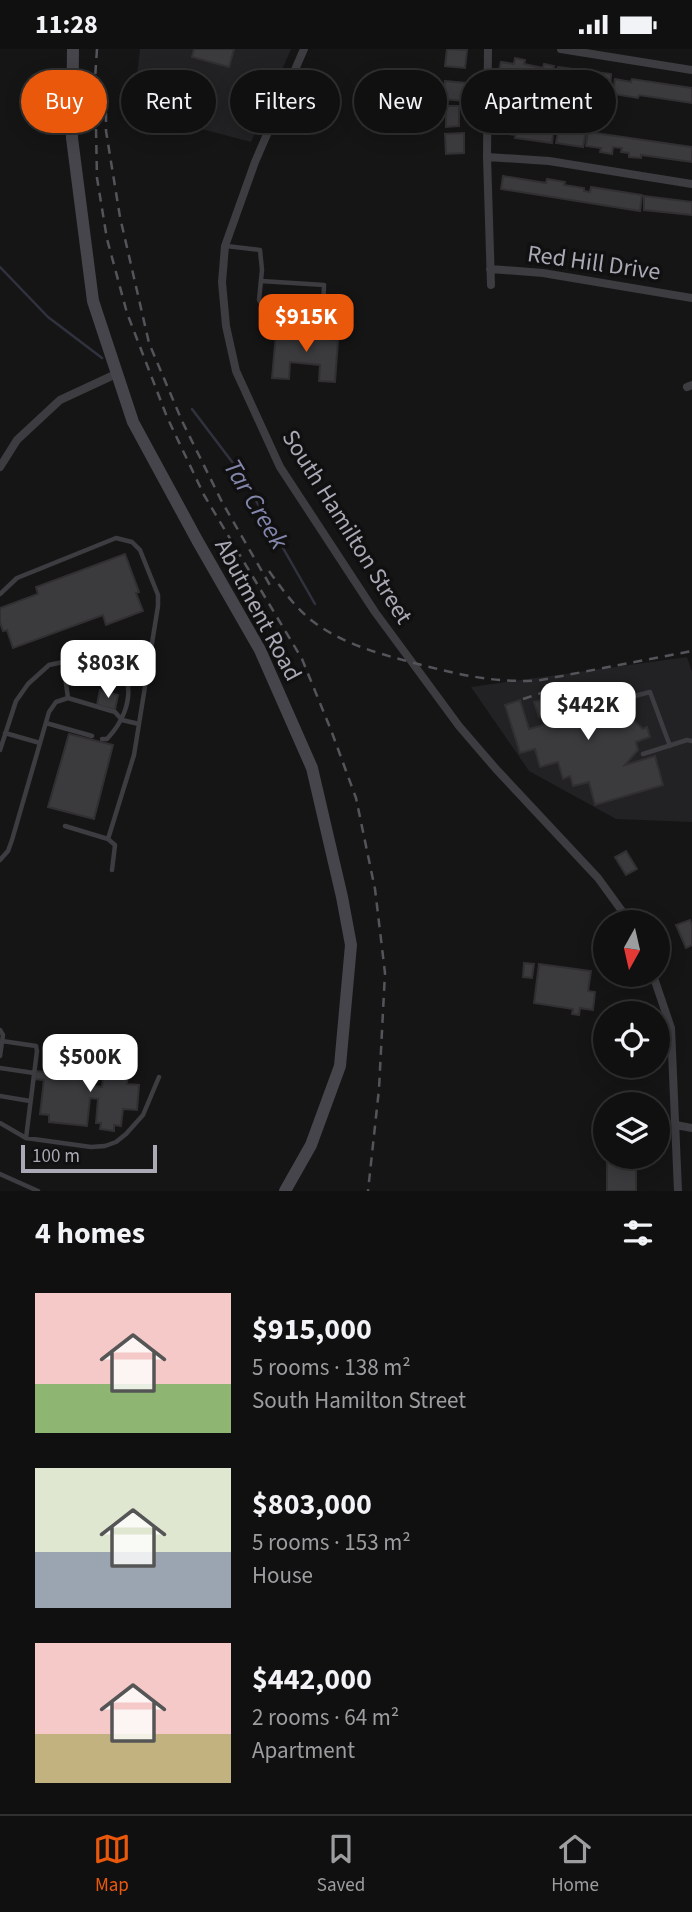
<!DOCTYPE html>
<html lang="en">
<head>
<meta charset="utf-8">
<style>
	body { margin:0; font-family:"Source Sans 3",sans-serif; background:#191919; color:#f1f3f6; height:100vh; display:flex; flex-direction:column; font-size:26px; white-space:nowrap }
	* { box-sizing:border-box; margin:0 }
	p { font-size:23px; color:#9c9d9f }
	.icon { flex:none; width:38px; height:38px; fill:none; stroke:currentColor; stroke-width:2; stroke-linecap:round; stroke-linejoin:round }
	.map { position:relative; height:1142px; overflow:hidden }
	.sheet { display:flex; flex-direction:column; background:#101010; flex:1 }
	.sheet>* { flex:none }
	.hud { position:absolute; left:21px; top:21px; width:651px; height:63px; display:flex; gap:14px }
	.needle { width:46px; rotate:188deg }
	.fabs { position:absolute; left:593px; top:861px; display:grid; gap:14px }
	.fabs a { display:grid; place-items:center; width:77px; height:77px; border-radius:50%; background:#101010; box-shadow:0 4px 18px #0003,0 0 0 2px #303030; font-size:35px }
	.scale { position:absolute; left:21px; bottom:18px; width:136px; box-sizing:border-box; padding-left:7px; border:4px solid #aaa9b5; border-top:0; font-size:19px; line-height:24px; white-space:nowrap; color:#aaa9b5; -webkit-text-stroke:5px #111011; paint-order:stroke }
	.price { position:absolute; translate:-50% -60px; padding:0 16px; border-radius:14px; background:#fff; color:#222; font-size:23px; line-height:46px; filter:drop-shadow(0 2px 4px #0008) }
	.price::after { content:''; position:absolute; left:50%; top:42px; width:21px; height:16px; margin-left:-10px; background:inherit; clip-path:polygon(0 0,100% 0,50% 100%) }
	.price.active { background:#ea580c; color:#fff }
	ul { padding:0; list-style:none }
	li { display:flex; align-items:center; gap:21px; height:175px; padding:0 35px }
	li span { display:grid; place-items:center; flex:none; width:196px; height:140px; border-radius:0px; color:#555 }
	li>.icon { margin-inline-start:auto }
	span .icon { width:84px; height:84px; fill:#fffc; stroke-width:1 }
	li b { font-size:30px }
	h2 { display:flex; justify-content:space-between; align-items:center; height:84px; padding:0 35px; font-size:30px }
	.chip { padding:0 24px; border-radius:32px; background:#101010; box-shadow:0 4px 18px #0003,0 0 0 2px #303030; font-size:24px; line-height:63px }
	.chip.active { background:#ea580c; color:#fff }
	.status { display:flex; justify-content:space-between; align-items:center; height:49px; padding:0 35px; background:#101010; direction:ltr }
	.status svg { height:19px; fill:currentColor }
	.dock { display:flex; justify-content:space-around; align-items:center; height:98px; border-top:2px solid #303030; background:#101010; font-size:19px; color:#9c9d9f }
	.dock a { display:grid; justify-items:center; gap:4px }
	.dock .active { color:#ea580c }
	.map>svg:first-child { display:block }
	.built { fill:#222123 }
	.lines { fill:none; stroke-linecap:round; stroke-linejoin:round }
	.stream { stroke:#30323e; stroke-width:2.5 }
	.building { fill:#3b3a3d; stroke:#312f32; stroke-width:2 }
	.lane { stroke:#3d3c40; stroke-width:4.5 }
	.street { stroke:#3d3c40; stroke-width:8 }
	.secondary { stroke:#46454b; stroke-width:12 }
	.rail { stroke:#54545a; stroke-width:2.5; stroke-dasharray:9 7; stroke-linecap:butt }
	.labels { text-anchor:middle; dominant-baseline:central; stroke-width:7; stroke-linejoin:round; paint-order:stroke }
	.street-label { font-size:24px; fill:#aaa9b5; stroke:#111011 }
	.water-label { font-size:26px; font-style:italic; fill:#8487ac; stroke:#111011 }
</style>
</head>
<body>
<div class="status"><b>11:28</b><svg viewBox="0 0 49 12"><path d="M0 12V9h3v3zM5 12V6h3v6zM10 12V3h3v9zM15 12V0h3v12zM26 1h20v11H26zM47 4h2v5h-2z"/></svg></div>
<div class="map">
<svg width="692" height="1142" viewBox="0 0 692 1142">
	<rect width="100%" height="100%" fill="#161516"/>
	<path class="built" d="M 140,0 L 291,0 L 251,93 L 133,62 Z
		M 687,608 L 692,623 L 692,773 L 616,770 L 529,722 L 471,638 Z"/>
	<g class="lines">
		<path class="stream" d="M 0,218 L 48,268 L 102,309
			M 192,360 L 239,422 L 315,555"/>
	</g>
	<path class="building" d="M 194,0 L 234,0 L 229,18 L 192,8 Z
		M 447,0 L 467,1 L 465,19 L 445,17 Z
		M 515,9 L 525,11 L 524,15 L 543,19 L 544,15 L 554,17 L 551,35 L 519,29 L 518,34 L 497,30 L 501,13 L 514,15 Z
		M 558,18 L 611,25 L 610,42 L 555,35 Z
		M 615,30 L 631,33 L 632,30 L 692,39 L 692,54 L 639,46 L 638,49 L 613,45 Z
		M 445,32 L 466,34 L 464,52 L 443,50 Z
		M 446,57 L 459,57 L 459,77 L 446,78 Z
		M 501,70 L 554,77 L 552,94 L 515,89 L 516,86 L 499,84 Z
		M 559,78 L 586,83 L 583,98 L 556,94 Z
		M 588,83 L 692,98 L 692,113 L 641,106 L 641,109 L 629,108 L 629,104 L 621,103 L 622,99 L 613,98 L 612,105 L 600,103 L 601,99 L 586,97 Z
		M 464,84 L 464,104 L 446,105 L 445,85 Z
		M 503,127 L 546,134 L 547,130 L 565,133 L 564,136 L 584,139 L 584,142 L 590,143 L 591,138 L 642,146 L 640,162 L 501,140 Z
		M 644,147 L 692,153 L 692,166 L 644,161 Z
		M 299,270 L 299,279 L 286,280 L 286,271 Z
		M 312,278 L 324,279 L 324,283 L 327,284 L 327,290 L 338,291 L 335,333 L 319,332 L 320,316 L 290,313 L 289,330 L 272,329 L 276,285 L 307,288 L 307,282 L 311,282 Z
		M 125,505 L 139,543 L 136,544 L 143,562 L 106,576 L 103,566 L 13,599 L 7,581 L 3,582 L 0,573 L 0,559 L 38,545 L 36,538 Z
		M 589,634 L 597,642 L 615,637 L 625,672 L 632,670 L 643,680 L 647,678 L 650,688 L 636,693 L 638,701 L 625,716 L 655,707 L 663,736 L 595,756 L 589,733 L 573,737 L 570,727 L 563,730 L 558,713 L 540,718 L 535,700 L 520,704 L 505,656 L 520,651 L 529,680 L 550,674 L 548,666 L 539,668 L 534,653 L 585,638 Z
		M 100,641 L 118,646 L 115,661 L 97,656 Z
		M 69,685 L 113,696 L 94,770 L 48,758 Z
		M 626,802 L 637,820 L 626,826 L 615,808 Z
		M 690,871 L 692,877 L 692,896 L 686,899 L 676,876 Z
		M 524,914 L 534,915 L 532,929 L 523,928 Z
		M 539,915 L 591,922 L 588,942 L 595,943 L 593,961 L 580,959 L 579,966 L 572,965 L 573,960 L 534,954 Z
		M 96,1002 L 130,1006 L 127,1035 L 139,1036 L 137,1061 L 123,1060 L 121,1077 L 114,1076 L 114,1082 L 100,1080 L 101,1074 L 96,1074 L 98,1050 L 90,1049 L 87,1077 L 49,1073 L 49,1066 L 40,1065 L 44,1031 L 35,1030 L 36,1022 L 88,1027 L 87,1036 L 102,1038 L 104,1020 L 94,1019 Z
		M 607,1108 L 636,1108 L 636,1142 L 607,1142 Z"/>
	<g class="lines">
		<path class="lane" d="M 226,197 L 260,201 L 262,221 L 259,251 L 274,275 L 286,274
			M 261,232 L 324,236 L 323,262 L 305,273 L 299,273
			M 265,261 L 322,262
			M 0,545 L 17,529 L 116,489 L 132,493 L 140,501 L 158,546 L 158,557 L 134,706 L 108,790
			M 63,613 L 68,649 L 115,663 L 122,671 L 139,675
			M 631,648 L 650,643 L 670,697
			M 46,674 L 92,687
			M 5,684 L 40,694
			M 0,701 L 16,652 L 28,635 L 49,616 L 63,613 L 74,614 L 120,625 L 127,631 C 132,653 122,674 107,690 L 102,690
			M 643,705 L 687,691 L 692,692
			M 65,777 L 108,790 L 115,796 L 112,821
			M 0,811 L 8,802 L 12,791 L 49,663 L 56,653 L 68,649
			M 0,981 L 3,986 L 0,1007
			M 2,992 L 36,997 L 37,1002 L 26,1089
			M 0,1019 L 34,1024
			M 0,1047 L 30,1052
			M 0,1074 L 26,1089 L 91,1098 L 105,1097 L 116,1093 L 126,1085 L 143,1066 L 159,1028
			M 0,1125 L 38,1142"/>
		<path class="street" d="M 304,0 L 255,113 L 225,197 L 222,233 L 226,277 L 236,322 L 280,418 L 375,563 L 459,677 L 496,720 L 598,829 L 630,873
			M 488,0 L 487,108 L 491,236
			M 561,0 L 692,21
			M 487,108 L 549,112 L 692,135
			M 490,220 L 543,224 L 692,249
			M 687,338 L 692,336
			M 0,418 L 17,391 L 60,351 L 116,325
			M 653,926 L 671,979 L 678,1142
			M 676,1076 L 692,1079"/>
		<path class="secondary" d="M 73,0 L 72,89 L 93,252 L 133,373 L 197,491 L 260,601 L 312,719 L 342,848 L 351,896 L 340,1017 L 311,1096 L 285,1142"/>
		<path class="rail" d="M 97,0 L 95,30 L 97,129 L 107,190 L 127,264 L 167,368 L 204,446 L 302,610 L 331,681 L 356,749 L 375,840 L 385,924 L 379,1040 L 368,1142
			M 106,64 L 106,82 L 120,168 L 149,294 L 182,372 L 222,453 L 271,538
			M 269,522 C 282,540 294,557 311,571 C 342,595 377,604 414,614 C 456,625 497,635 541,631 L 692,602
			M 523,650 L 572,634"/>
	</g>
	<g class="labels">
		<g class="street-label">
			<text transform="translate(594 214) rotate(8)">Red Hill Drive</text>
			<text transform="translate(347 478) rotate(58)">South Hamilton Street</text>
			<text transform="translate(258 561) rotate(62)">Abutment Road</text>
		</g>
		<g class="water-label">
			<text transform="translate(256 455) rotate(59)">Tar Creek</text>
		</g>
	</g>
</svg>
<div class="fabs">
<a><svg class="needle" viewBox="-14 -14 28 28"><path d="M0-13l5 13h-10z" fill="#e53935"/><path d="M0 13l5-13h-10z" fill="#9c9d9f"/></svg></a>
<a><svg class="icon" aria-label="locate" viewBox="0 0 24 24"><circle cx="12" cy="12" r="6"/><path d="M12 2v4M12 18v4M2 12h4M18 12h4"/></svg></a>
<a><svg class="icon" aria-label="layers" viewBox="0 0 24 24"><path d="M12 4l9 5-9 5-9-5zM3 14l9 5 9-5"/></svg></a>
</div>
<div class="scale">100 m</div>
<b class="price active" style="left:306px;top:305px">$915K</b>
<b class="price" style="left:108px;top:651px">$803K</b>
<b class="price" style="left:588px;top:693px">$442K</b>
<b class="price" style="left:90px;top:1045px">$500K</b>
<div class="hud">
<a class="chip active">Buy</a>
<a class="chip">Rent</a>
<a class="chip">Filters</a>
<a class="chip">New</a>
<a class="chip">Apartment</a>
</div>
</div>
<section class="sheet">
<h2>4 homes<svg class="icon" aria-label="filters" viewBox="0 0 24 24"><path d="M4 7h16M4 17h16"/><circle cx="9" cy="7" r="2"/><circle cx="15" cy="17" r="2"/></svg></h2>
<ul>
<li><span style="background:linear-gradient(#f6c9c9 65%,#8fb573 0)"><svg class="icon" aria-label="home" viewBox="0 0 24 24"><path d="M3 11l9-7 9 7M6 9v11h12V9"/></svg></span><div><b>$915,000</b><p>5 rooms · 138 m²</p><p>South Hamilton Street</p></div></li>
<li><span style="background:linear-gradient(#dfe7d0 60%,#9aa5b1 0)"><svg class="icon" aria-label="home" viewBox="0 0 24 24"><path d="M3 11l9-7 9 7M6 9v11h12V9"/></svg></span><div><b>$803,000</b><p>5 rooms · 153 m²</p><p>House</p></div></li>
<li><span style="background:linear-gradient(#f6c9c9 65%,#c2b280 0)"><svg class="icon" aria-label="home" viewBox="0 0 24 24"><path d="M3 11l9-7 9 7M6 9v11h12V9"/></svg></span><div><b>$442,000</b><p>2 rooms · 64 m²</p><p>Apartment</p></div></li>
</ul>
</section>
<nav class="dock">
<a class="active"><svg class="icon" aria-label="map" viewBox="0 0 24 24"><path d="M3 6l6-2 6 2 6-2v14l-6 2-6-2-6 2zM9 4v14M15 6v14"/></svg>Map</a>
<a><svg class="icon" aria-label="saved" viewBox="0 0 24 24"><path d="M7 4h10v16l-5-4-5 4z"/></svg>Saved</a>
<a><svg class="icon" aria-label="home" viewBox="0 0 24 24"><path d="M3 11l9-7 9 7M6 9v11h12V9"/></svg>Home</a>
</nav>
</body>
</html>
